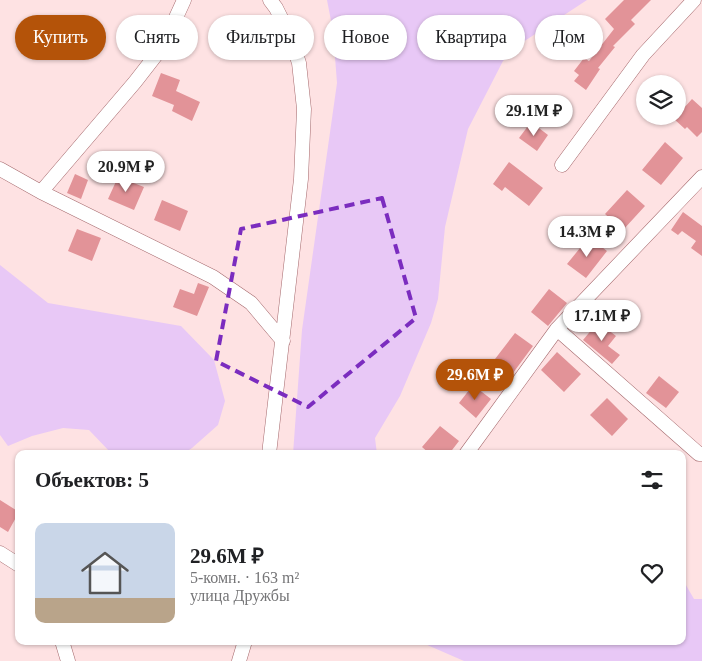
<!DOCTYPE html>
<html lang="ru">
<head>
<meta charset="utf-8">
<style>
	body { margin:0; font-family:Georgia,serif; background:#f2f2f2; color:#202124; height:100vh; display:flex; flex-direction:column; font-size:19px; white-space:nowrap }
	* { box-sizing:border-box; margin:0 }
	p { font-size:16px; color:#757577 }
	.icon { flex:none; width:28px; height:28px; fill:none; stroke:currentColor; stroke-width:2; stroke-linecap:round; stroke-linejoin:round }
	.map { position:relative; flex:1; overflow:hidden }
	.details { position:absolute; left:15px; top:450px; width:671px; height:195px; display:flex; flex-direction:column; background:#fff; border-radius:10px; box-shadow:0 1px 4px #0004 }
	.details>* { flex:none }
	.hud { position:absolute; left:15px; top:15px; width:672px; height:45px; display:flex; gap:10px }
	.tools { position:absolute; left:636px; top:75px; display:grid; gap:10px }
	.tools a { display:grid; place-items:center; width:50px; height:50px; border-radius:50%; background:#fff; box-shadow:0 1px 4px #0004; font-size:25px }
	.price { position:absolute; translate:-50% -42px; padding:0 11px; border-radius:18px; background:#fff; color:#222; font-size:16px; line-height:32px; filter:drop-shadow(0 1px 2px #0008) }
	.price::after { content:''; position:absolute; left:50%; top:30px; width:15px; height:11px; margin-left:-8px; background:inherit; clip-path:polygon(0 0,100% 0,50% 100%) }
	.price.current { background:#b45309; color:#fff }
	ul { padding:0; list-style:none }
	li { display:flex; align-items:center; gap:15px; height:125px; padding:0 20px }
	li+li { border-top:1px solid #e0e0e0 }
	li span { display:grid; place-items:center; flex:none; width:140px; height:100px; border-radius:10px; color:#555 }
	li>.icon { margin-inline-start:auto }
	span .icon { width:60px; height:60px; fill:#fffc; stroke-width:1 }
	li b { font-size:21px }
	h2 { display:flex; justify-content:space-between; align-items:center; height:60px; padding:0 20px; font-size:21px }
	.pill { padding:0 18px; border-radius:22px; background:#fff; box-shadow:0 1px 4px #0004; font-size:18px; line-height:45px }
	.pill.current { background:#b45309; color:#fff }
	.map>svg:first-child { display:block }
	.green { fill:#e8c8f6 }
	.building { fill:#e29398 }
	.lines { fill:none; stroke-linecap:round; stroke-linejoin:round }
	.minor-casing { stroke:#a4686c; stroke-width:15 }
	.minor { stroke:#fff; stroke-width:14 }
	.marked { fill:none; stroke:#7b2cbf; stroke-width:4; stroke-dasharray:10 6; stroke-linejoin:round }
</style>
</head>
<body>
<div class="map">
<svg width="702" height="661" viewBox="0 0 702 661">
	<rect width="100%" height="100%" fill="#fee2e3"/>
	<path class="green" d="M 327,0 L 587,0 L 520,44 L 503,61 L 468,129 L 445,227 L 438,299 L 431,323 L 400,396 L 375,438 L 377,454 L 293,454 L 302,330 L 337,83 L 333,31 Z
		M 0,265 L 48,303 L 181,326 L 214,360 L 225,401 L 218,425 L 192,448 L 183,454 L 112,454 L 89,430 L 63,428 L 32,436 L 8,446 L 0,435 Z
		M 683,580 L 694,599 L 702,599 L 702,661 L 464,661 L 418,641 L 682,641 Z"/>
	<path class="building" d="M 624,0 L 651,0 L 631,20 L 635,24 L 613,46 L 615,47 L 598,68 L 600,69 L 586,90 L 574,81 L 579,75 L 574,71 L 584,58 L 589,61 L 614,29 L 605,19 Z
		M 161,73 L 180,80 L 176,91 L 200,102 L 192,121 L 172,111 L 174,105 L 152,96 Z
		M 692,99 L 702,108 L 702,132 L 697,137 L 687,127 L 685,129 L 674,119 Z
		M 531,122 L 548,135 L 537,151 L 519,138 Z
		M 665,142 L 683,158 L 661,185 L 642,170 Z
		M 509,162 L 543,188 L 529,206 L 505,187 L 502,191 L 493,184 Z
		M 75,174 L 88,180 L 81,199 L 67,193 Z
		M 118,177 L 144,187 L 134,210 L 108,199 Z
		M 627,190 L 645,206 L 623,230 L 605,214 Z
		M 162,200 L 188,211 L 180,231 L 154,220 Z
		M 683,212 L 702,226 L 702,256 L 691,248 L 696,241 L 682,231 L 678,235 L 671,230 Z
		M 77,229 L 101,238 L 92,261 L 68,251 Z
		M 589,237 L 607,251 L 586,278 L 567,264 Z
		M 198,283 L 209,287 L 197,316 L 173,307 L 180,289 L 194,294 Z
		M 549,289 L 567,303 L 548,326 L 531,312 Z
		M 598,322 L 616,336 L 608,346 L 620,355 L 612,364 L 583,340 Z
		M 515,333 L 533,346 L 513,373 L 495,359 Z
		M 557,352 L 581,374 L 564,392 L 541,370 Z
		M 659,376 L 679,392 L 666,408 L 646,393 Z
		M 473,385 L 491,399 L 476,418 L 459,403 Z
		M 607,398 L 628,419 L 612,436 L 590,415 Z
		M 440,426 L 459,441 L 449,454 L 430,454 L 422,447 Z
		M 0,500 L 19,512 L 8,532 L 0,527 Z"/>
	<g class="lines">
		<defs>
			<path id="minor" d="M 562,165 L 643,55 L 694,0
				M 0,169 L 41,192 L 213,277 L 251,303 L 283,341
				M 41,192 L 135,82 L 163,46 L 184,0
				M 557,329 L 699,454 L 702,454
				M 269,454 L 301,179 L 304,109 L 299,63 L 290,36 L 276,8 L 270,0
				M 466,454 L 557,329 L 702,177
				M 0,553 L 19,565
				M 62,641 L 68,661
				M 239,661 L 245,641"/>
		</defs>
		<use href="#minor" class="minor-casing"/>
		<use href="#minor" class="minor"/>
	</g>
	<path class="marked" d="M 382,198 L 416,318 L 308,407 L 216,361 L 241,229 Z"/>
</svg>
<div class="tools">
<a><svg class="icon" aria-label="layers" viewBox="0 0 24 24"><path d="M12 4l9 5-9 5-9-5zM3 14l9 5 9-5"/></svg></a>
</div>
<b class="price" style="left:534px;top:137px">29.1M ₽</b>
<b class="price" style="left:126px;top:193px">20.9M ₽</b>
<b class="price" style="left:587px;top:258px">14.3M ₽</b>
<b class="price" style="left:602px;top:342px">17.1M ₽</b>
<b class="price current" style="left:475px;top:401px">29.6M ₽</b>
<div class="hud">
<a class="pill current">Купить</a>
<a class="pill">Снять</a>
<a class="pill">Фильтры</a>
<a class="pill">Новое</a>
<a class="pill">Квартира</a>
<a class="pill">Дом</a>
</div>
<section class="details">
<h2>Объектов: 5<svg class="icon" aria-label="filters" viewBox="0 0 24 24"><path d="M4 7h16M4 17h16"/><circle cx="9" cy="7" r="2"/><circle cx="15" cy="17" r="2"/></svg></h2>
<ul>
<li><span style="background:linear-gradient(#c9d6e8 75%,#b9a48a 0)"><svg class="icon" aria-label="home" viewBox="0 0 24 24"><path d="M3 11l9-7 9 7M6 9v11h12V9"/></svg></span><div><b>29.6M ₽</b><p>5-комн. · 163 m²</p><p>улица Дружбы</p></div><svg class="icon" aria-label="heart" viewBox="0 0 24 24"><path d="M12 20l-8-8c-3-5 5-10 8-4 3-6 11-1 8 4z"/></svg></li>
</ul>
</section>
</div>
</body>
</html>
